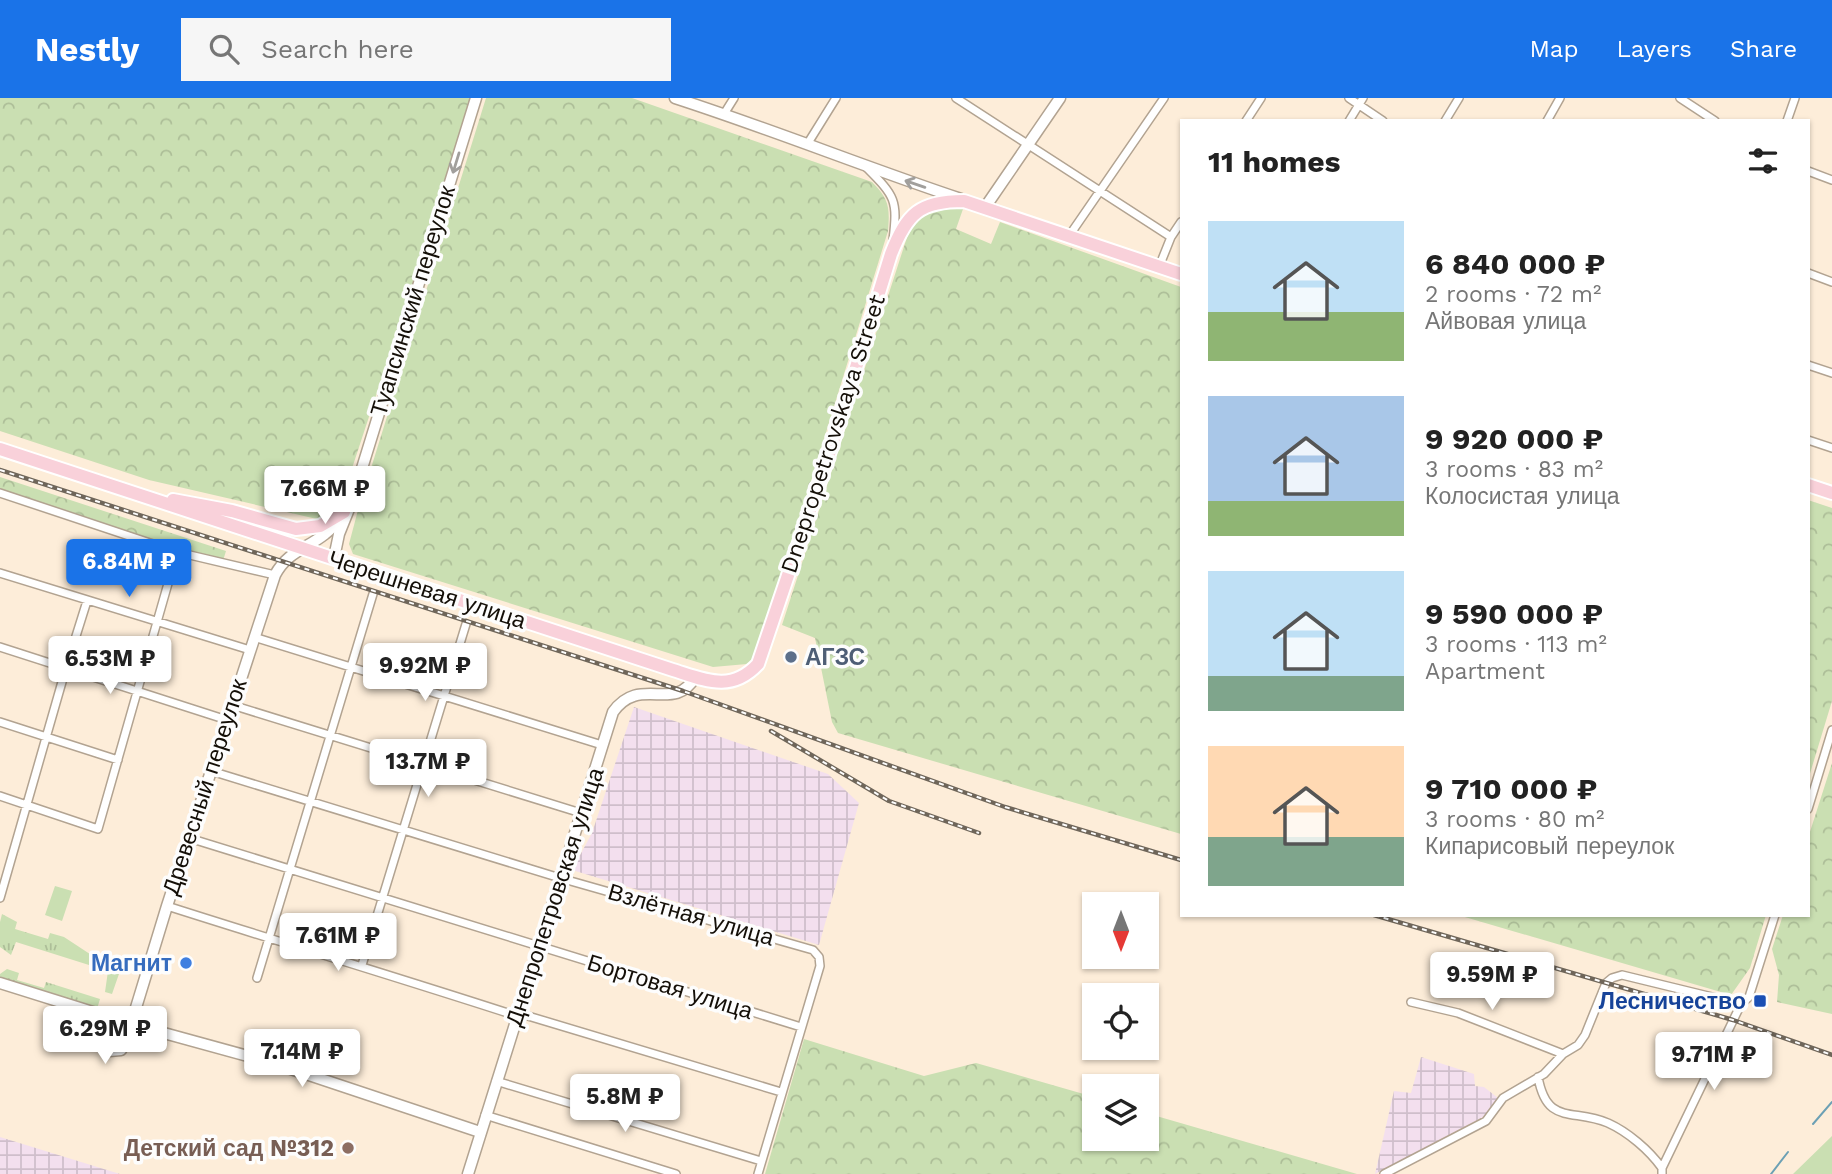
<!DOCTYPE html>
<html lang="en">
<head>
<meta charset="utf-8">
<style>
	body { margin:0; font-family:"Work Sans",sans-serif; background:#f6f6f6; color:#222; height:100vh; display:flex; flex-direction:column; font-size:26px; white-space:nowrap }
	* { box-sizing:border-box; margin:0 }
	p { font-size:23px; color:#767676 }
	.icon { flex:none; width:38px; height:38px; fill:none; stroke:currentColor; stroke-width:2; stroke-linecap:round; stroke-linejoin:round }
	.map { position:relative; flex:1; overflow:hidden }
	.drawer { position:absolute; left:1180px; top:21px; width:630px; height:798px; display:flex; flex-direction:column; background:#fff; border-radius:0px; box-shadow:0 2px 5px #0004 }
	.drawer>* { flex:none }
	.needle { width:46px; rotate:180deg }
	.fabs { position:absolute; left:1082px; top:794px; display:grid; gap:14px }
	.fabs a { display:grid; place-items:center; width:77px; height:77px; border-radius:0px; background:#fff; box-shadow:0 2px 5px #0004; font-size:35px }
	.price { position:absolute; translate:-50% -60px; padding:0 16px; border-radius:7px; background:#fff; color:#222; font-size:23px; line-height:46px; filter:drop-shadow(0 2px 4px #0008) }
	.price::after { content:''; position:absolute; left:50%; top:42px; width:21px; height:16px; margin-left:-10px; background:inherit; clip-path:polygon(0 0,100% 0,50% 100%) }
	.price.on { background:#1a73e8; color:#fff }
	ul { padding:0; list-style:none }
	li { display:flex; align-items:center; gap:21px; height:175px; padding:0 28px }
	li span { display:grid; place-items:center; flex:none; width:196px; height:140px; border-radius:0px; color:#555 }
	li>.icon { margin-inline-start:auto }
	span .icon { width:84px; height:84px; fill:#fffc; stroke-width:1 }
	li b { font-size:30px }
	h2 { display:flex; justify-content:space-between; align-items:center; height:84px; padding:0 28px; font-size:30px }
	header { display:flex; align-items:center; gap:42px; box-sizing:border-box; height:98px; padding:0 35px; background:#1a73e8; color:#fff }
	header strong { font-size:33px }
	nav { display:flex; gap:38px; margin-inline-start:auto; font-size:24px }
	.search { width:490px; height:63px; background:#f6f6f6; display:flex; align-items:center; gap:18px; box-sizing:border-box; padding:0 24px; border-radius:0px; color:#767676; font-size:26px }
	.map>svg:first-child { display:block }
	.industrial { fill:url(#industrial-grid) }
	.grass { fill:url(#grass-tufts) }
	.forest { fill:url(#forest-crowns) }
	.garden { fill:#cadfb2 }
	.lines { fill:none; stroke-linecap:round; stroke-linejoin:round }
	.stream { stroke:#6ca0b4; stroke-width:2 }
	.minor-casing { stroke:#b2a391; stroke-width:10 }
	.tertiary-casing { stroke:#b2a391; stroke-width:13 }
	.primary-casing { stroke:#fff; stroke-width:16 }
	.minor { stroke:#fff; stroke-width:7 }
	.tertiary { stroke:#fff; stroke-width:10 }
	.primary { stroke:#f9d1da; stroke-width:12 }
	.rail-casing { stroke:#6f665a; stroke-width:4.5 }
	.rail { stroke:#fdfdfd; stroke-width:2; stroke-dasharray:5; stroke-linecap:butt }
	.oneway { stroke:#a19f9c }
	.service-dot { fill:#5c6f8a; stroke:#fdfdfd; stroke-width:2.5 }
	.shop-dot { fill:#3f7fe0; stroke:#fdfdfd; stroke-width:2.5 }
	.transit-dot { fill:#1a4fb4; stroke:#fdfdfd; stroke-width:2.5 }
	.education-dot { fill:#8d6e63; stroke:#fdfdfd; stroke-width:2.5 }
	.labels { text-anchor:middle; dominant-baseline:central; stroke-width:7; stroke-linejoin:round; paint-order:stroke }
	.street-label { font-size:23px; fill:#140f08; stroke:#fdfdfd }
	.service-label { font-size:23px; font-weight:bold; fill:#4e5e75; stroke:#fdfdfd; text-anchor:start }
	.shop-label { font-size:23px; font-weight:bold; fill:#366cbe; stroke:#fdfdfd; text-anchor:end }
	.transit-label { font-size:23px; font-weight:bold; fill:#164399; stroke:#fdfdfd; text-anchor:end }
	.education-label { font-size:23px; font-weight:bold; fill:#785e54; stroke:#fdfdfd; text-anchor:end }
</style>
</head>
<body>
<header>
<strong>Nestly</strong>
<div class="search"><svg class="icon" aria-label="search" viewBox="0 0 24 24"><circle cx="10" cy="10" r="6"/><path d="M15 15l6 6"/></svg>Search here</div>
<nav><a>Map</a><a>Layers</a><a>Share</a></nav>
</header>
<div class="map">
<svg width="1832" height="1076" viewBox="0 0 1832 1076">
	<defs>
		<pattern id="industrial-grid" width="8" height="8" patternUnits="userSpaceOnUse" patternTransform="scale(1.75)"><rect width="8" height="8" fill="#f3dfee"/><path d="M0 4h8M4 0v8" fill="none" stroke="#cfbecb"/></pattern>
		<pattern id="grass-tufts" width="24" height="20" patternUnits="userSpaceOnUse" patternTransform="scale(1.75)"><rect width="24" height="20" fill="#cadfb2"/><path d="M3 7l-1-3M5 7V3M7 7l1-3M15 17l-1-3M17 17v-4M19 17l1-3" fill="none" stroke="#adbe98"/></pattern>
		<pattern id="forest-crowns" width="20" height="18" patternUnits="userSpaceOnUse" patternTransform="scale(1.75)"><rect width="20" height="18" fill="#cadfb2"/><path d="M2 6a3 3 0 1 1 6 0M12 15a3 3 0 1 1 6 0" fill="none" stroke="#adbe98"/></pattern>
	</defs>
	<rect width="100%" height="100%" fill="#fdedd9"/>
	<path class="industrial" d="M 634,609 L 828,676 L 859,705 L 819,847 L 572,772 L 592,735 Z
		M 1421,959 L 1474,976 L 1475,988 L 1484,989 L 1498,1000 L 1485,1018 L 1375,1076 L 1394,993 L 1411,995 Z
		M 0,1039 L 120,1076 L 0,1076 Z"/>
	<path class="grass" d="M 2,816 L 17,824 L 15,831 L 48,841 L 50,835 L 64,839 L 99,862 L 98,866 L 120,873 L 112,896 L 105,894 L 108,873 L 16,844 L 11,857 L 0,849 L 0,824 Z
		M 7,871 L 19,875 L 17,882 L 44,890 L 46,884 L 100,901 L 97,911 L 0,880 L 0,876 Z"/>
	<path class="forest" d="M 0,0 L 474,0 L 334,425 L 149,382 L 0,333 Z
		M 486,0 L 632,0 L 872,84 C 889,101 890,109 888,133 L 757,559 L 747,566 L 713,569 L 353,456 L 349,446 L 358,412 Z
		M 939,111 L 963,111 L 956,131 L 991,146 L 1000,124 L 1181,189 L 1181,736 L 838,635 L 832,624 L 815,540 L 782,527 L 909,133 L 922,119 Z
		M 0,379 L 226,453 L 222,466 L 0,397 Z
		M 1808,402 L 1832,410 L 1832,603 L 1808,682 Z
		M 1832,665 L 1832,916 L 1777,904 L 1779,877 L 1772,851 L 1783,817 L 1808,817 L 1808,740 Z
		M 1458,817 L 1766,817 L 1750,870 L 1731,897 Z
		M 804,941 L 924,978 L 976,965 L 1094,999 L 1094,1041 L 1146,1041 L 1146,1015 L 1357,1076 L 765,1076 Z"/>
	<path class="garden" d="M 55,788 L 72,793 L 62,823 L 45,817 Z
		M 1832,1038 L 1832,1076 L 1793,1076 Z"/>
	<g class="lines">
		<path class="stream" d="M 1813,1026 L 1832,1004
			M 1771,1076 L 1788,1054"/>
		<defs>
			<path id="minor" d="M 956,0 L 1171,139
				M 1349,0 L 1383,23
				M 1680,0 L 1715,23
				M 724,16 L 734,0
				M 1246,23 L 1261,0
				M 1349,23 L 1363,0
				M 1445,23 L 1459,0
				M 1547,23 L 1560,0
				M 1787,23 L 1795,0
				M 808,45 L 836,0
				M 867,70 C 895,98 898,102 893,142
				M 1808,73 L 1832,82
				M 1069,138 L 1164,0
				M 1159,169 L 1171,139 L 1181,124
				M 1808,175 L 1832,184
				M 1808,267 L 1832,275
				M 1808,342 L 1832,350
				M 0,395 L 177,454 L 275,477
				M 0,475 L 250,552
				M 254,539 L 602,647
				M 0,549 L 227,622
				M 232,607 L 581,715
				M 0,624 L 118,662
				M 211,673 L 560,780 L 813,852 L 819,859 L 820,868 L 758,1076
				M 0,698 L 98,731 L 177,454
				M 1808,711 L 1832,632
				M 189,740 L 801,929
				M 0,800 L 66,570 L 87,503
				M 167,808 C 283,845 400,880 517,918
				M 362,867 L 466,526
				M 257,880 L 373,496
				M 1411,904 L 1458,915 L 1563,956
				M 518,915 L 781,994
				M 1538,979 C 1547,1028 1572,1010 1608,1025 C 1628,1034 1649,1052 1662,1070
				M 496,983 L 761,1063
				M 485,1017 L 676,1076
				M 1384,1076 L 1486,1023 L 1503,1000 L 1544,976 L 1563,956 L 1578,947 L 1585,937 L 1606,885 L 1612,880 L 1622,877 L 1741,906 L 1749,899 L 1775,817
				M 1662,1076 L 1662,1070 L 1741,906"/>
			<path id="tertiary" d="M 675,0 C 771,31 865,69 961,101
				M 986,108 L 1060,0
				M 334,460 L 339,436 L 351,406 L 476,0
				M 0,885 L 131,926 L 273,965 L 480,1034
				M 131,926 L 167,808 L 275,477 C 287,454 306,451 325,436 C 336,428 342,417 351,406
				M 118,930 C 127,936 128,943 121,952 L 109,953 L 102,945 L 104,935 L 113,929 L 130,926
				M 468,1076 L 613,614 C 640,576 674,616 695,579"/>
			<path id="primary" d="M 0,351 L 673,572 C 705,582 731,595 758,566 L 832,347 L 891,156 C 907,115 920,103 964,103 L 1181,176
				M 1808,387 L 1832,395
				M 173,402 L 232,413 L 296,431 L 320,428 L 344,414"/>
		</defs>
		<use href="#minor" class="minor-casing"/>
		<use href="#tertiary" class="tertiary-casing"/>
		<use href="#primary" class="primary-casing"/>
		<use href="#minor" class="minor"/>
		<use href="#tertiary" class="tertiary"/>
		<use href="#primary" class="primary"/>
		<defs>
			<path id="rail" d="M 0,372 L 683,593 L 1005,709 L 1181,762
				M 771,633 L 889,703 L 979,735
				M 1374,817 L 1733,922 L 1832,957"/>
		</defs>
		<use href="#rail" class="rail-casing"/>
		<use href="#rail" class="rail"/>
	</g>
	<defs><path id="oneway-shaft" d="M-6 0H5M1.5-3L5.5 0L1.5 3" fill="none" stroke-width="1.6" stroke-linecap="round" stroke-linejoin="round" transform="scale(1.75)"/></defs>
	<g class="oneway">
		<use href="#oneway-shaft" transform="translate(456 65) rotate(107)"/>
		<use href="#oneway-shaft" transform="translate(915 86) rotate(-161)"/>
	</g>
	<circle class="service-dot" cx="791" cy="559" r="7"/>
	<circle class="shop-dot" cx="186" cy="865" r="7"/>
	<rect class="transit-dot" x="1753" y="896" width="14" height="14" rx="3.5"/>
	<circle class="education-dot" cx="348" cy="1050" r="7"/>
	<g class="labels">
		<g class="street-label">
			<text transform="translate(413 203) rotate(-73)">Туапсинский переулок</text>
			<text transform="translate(833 336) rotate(-72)">Dnepropetrovskaya Street</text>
			<text transform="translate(427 492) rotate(18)">Черешневая улица</text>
			<text transform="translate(205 689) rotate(-72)">Древесный переулок</text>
			<text transform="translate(555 799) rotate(-72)">Днепропетровская улица</text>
			<text transform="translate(691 817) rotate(16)">Взлётная улица</text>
			<text transform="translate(670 889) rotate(17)">Бортовая улица</text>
		</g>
		<g class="service-label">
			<text x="805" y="559">АГЗС</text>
		</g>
		<g class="shop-label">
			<text x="172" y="865">Магнит</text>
		</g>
		<g class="transit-label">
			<text x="1746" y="903">Лесничество</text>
		</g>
		<g class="education-label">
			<text x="334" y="1050">Детский сад №312</text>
		</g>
	</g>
</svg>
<div class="fabs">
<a><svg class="needle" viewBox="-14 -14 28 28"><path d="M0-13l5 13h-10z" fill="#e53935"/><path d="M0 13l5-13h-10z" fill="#767676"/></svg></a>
<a><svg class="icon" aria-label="locate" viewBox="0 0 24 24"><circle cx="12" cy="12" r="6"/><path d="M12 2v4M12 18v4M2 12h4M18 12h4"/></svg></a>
<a><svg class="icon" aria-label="layers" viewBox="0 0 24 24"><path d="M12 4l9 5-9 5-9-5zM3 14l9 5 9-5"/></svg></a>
</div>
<b class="price" style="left:325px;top:428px">7.66M ₽</b>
<b class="price on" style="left:129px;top:501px">6.84M ₽</b>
<b class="price" style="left:110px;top:598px">6.53M ₽</b>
<b class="price" style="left:425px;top:605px">9.92M ₽</b>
<b class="price" style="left:428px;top:701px">13.7M ₽</b>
<b class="price" style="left:338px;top:875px">7.61M ₽</b>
<b class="price" style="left:1492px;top:914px">9.59M ₽</b>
<b class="price" style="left:105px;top:968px">6.29M ₽</b>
<b class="price" style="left:302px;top:991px">7.14M ₽</b>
<b class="price" style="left:1714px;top:994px">9.71M ₽</b>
<b class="price" style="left:625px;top:1036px">5.8M ₽</b>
<section class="drawer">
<h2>11 homes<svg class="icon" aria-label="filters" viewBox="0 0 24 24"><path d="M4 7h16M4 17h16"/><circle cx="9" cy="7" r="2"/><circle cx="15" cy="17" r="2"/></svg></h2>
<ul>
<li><span style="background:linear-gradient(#bfe0f5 65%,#8fb573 0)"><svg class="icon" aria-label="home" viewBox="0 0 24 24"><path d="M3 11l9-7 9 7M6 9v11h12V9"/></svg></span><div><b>6 840 000 ₽</b><p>2 rooms · 72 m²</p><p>Айвовая улица</p></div></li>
<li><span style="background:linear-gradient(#a9c7e8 75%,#8fb573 0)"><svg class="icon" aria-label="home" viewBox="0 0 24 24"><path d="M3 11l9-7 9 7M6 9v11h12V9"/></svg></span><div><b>9 920 000 ₽</b><p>3 rooms · 83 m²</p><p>Колосистая улица</p></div></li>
<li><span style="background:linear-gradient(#bfe0f5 75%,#7fa58c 0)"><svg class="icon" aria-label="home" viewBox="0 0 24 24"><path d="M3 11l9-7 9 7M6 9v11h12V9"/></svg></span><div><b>9 590 000 ₽</b><p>3 rooms · 113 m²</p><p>Apartment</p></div></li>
<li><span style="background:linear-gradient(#ffd9b3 65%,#7fa58c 0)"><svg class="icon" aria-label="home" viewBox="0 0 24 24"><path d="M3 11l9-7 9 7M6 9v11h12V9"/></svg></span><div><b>9 710 000 ₽</b><p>3 rooms · 80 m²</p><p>Кипарисовый переулок</p></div></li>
</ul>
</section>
</div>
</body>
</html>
